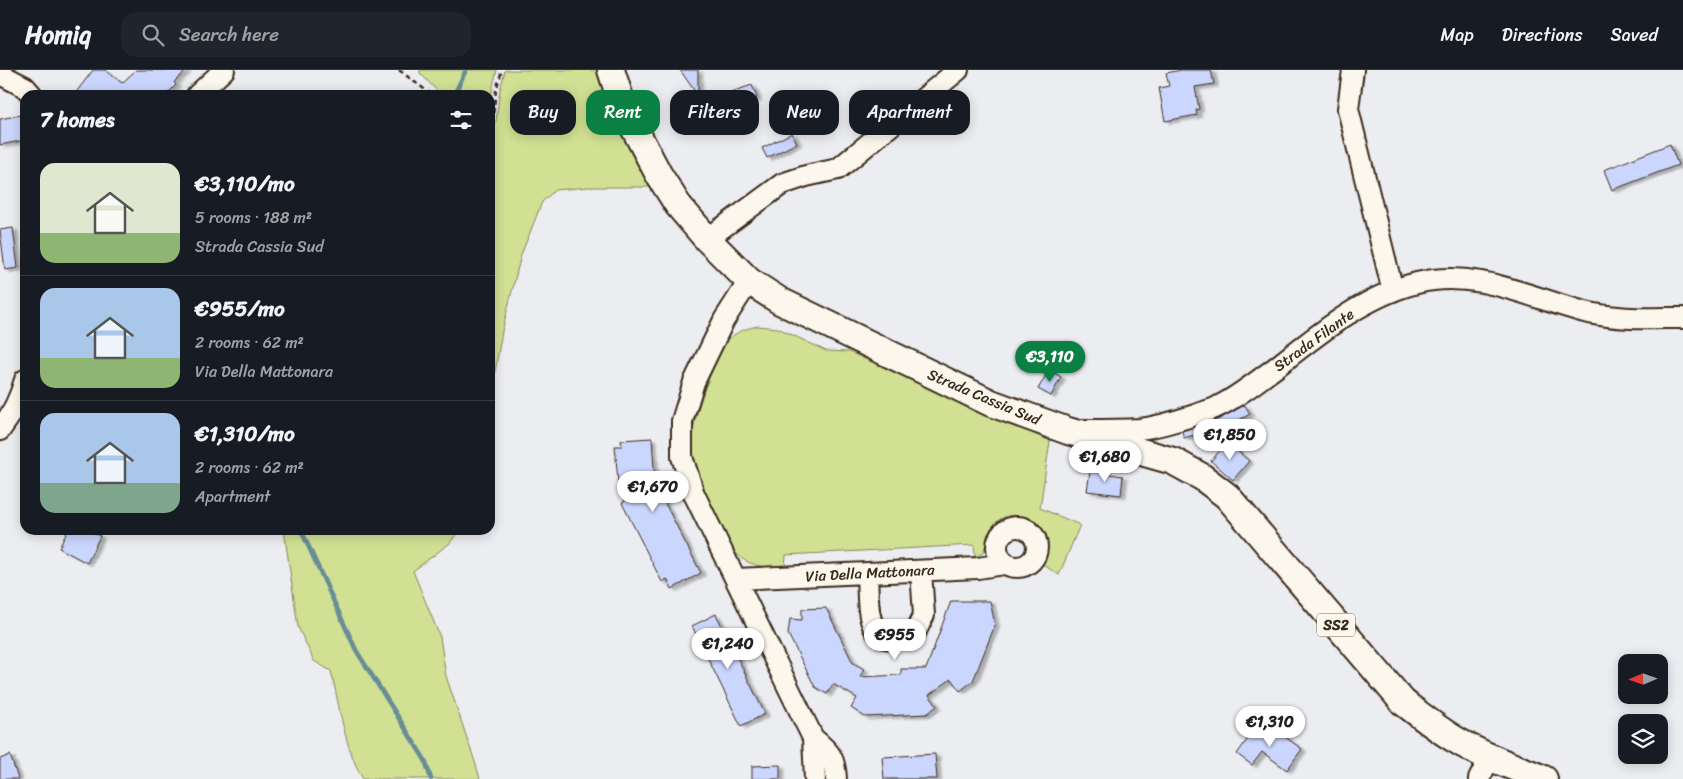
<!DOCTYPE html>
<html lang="en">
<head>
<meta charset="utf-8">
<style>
	body { margin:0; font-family:Sriracha,sans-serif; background:#20242c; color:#f1f3f6; height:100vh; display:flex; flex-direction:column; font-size:19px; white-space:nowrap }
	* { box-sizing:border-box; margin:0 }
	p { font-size:16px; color:#9ea1a6 }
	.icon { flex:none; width:28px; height:28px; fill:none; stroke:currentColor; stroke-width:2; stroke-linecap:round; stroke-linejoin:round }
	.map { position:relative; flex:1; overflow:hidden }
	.side { position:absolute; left:20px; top:20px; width:475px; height:445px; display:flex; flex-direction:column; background:#171b24; border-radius:15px; box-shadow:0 2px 12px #0003 }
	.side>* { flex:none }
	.hud { position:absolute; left:510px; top:20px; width:475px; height:45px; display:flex; gap:10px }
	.needle { width:32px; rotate:268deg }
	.tools { position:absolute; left:1618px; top:584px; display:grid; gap:10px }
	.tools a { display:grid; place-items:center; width:50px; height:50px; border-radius:10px; background:#171b24; box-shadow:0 2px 12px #0003; font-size:25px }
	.price { position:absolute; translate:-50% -42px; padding:0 11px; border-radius:18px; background:#fff; color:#222; font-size:16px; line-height:32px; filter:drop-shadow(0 1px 2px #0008) }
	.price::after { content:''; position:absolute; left:50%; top:30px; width:15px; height:11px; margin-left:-8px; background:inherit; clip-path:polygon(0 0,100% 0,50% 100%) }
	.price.active { background:#0b8043; color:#fff }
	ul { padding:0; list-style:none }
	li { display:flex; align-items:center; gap:15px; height:125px; padding:0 20px }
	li+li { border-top:1px solid #363941 }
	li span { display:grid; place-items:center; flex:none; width:140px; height:100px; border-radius:15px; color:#555 }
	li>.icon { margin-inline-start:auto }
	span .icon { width:60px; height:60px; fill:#fffc; stroke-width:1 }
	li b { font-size:21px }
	h2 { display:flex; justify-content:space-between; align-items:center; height:60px; padding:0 20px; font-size:21px }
	.pill { padding:0 18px; border-radius:15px; background:#171b24; box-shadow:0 2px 12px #0003; font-size:18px; line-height:45px }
	.pill.active { background:#0b8043; color:#fff }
	header { display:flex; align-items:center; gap:30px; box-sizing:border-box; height:70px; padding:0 25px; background:#171b24; border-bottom:1px solid #363941 }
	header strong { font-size:24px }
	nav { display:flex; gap:28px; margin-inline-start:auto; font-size:18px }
	.search { width:350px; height:45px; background:#20242c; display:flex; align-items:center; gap:12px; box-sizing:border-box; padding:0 18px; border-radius:15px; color:#9ea1a6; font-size:19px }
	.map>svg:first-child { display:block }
	.green { fill:#d1e093; stroke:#868558 }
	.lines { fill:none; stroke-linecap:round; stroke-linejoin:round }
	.stream { stroke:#688d97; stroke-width:4.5 }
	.building { fill:#cad6fd; stroke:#3b2a1e; filter:url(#shadow) }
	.minor-casing { stroke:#3b2a1e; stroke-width:24 }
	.major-casing { stroke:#3b2a1e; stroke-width:30 }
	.path { stroke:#3b2a1e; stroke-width:2.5; stroke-dasharray:5 4; stroke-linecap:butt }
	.minor { stroke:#fbf7ec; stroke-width:20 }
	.major { stroke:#fbf7ec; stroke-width:26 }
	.labels { text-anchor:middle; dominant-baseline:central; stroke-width:4; stroke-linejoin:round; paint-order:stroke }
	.shield { fill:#fbf7ec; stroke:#75685c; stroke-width:1 }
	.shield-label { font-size:14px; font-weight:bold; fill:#3b2a1e }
	.street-label { font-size:15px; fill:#3b2a1e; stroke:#fbf7ec }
</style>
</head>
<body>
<header>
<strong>Homiq</strong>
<div class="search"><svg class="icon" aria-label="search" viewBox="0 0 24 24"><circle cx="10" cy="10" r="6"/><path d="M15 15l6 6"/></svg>Search here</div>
<nav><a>Map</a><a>Directions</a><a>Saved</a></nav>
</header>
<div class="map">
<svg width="1683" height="709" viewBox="0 0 1683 709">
	<defs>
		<filter id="shadow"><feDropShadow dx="4.5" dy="2.5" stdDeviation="1" flood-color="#0004"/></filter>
	</defs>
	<rect width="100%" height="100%" fill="#ecedf1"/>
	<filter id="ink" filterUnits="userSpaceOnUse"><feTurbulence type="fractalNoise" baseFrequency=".02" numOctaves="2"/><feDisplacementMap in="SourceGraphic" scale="10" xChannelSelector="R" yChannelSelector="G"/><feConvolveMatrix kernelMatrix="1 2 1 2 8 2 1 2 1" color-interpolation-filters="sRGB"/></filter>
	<g filter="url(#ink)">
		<path class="green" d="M 420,0 L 497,0 L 492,20 L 490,42 L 490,25 L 441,25 L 420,3 Z
			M 505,0 L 605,0 L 652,117 L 589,117 L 555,120 L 542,132 L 521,185 L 502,261 L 490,331 L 490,59 L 496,51 L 500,20 Z
			M 758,256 L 778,258 L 826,281 L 849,282 L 1050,371 L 1040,438 L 1080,455 L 1059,505 L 1039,492 C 1059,456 1011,429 992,457 C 987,464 986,475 983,483 L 975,487 L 974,475 L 786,485 L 785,498 C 772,498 753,497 741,488 C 726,475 704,425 697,404 C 693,394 692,382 692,371 C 692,349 714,288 728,271 C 734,262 747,258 758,256 Z
			M 284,460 L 459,460 L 450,473 L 413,501 L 440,567 L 446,606 L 476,695 L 480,709 L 363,709 C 344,677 340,637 331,601 L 314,591 L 298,557 Z"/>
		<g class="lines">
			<path class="stream" d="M 454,25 L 466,0
				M 301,460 L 356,580 L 425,690 L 431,709"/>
		</g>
		<path class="building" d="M 93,0 L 105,0 L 122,13 L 136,0 L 187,0 L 174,12 L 176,15 L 166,25 L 74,25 Z
			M 680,0 L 698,0 L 698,26 Z
			M 1181,0 L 1211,0 L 1214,14 L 1195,17 L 1199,39 L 1196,40 L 1197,45 L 1165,51 L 1159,18 L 1169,16 L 1166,3 Z
			M 752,15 L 757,28 L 741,34 L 742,38 L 732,42 L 725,24 Z
			M 21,45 L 25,70 L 0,75 L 0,49 Z
			M 792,63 L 797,73 L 767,88 L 762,78 Z
			M 1670,74 L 1678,95 L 1612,120 L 1604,100 Z
			M 13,158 L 18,198 L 5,200 L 0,160 Z
			M 1049,300 L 1061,307 L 1051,326 L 1038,319 Z
			M 1245,335 L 1250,344 L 1239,350 L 1239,352 L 1184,368 L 1182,361 L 1219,349 Z
			M 652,368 L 655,414 L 701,503 L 672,519 L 667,509 L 662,512 L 622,433 L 625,431 L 624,412 L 618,413 L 615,376 L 622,376 L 621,370 Z
			M 1227,372 L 1249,391 L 1233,410 L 1211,391 Z
			M 1090,401 L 1123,406 L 1121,425 L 1087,421 Z
			M 68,460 L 88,460 L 100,466 L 87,493 L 59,478 Z
			M 951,531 L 990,531 L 995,555 L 973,611 L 960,621 L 951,609 L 929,625 L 937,636 L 927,644 L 865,647 L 851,638 L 857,628 L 833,614 L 827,624 L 815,617 L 788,564 L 790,549 L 802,550 L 802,539 L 826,538 L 853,593 L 864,599 L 860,607 L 901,605 L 901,599 L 926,599 Z
			M 716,544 L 765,644 L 741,656 L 692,556 Z
			M 1271,657 L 1302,679 L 1287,700 L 1262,682 L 1252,695 L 1237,684 L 1254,660 L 1264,667 Z
			M 935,684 L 937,709 L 884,709 L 882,687 Z
			M 10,685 L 18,709 L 0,709 L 0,689 Z
			M 780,695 L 780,709 L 752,709 L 752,696 Z"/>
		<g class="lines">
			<defs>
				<path id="minor" d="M 1353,0 L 1348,39 L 1393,221
					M 0,4 L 25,17 L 32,25
					M 197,25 L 224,0
					M 707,169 L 782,114 L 806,106 L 838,99 L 958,0
					M 749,211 L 724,250 L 694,312 L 682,351 L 682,387 L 694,424 L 813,668 L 815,709
					M 0,360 C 11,346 20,328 25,310
					M 1083,360 C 1101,360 1121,360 1139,359 C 1159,357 1179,350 1198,344 C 1205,341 1213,340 1219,336 C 1239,326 1257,311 1275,298 C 1317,265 1364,226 1417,213 C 1475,198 1530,228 1585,242 C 1618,250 1650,248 1683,248
					M997 477a20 20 0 1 1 40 0a20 20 0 1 1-40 0Z
					M 867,503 C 869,537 863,585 915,563 L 924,545 L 921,501
					M 736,509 L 978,498 L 1004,494
					M 813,668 C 829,681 835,687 836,709
					M 1479,709 L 1490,687"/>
				<path id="major" d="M 611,0 L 623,37 L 659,105 L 678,135 L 707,169 L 749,211 L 780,231 L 991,333 L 1068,361 L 1173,391 L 1202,407 L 1227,426 L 1403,632 C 1420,645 1437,659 1456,670 C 1484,687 1515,697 1544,709"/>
			</defs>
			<use href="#minor" class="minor-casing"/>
			<use href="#major" class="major-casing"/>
			<path class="path" d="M 399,0 L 432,25
				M 490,51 L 493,46 L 496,20 L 502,0"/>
			<use href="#minor" class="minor"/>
			<use href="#major" class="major"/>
		</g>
	</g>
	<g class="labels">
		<rect class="shield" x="1317" y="543.5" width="38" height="23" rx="4"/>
		<g class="shield-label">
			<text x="1336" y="555">SS2</text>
		</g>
		<g class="street-label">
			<text transform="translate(1314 270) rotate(-36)">Strada Filante</text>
			<text transform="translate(984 327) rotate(23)">Strada Cassia Sud</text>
			<text transform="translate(870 503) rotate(-3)">Via Della Mattonara</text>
		</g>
	</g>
</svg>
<div class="tools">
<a><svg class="needle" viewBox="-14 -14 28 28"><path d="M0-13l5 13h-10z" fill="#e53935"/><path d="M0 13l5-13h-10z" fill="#9ea1a6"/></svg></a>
<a><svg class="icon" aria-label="layers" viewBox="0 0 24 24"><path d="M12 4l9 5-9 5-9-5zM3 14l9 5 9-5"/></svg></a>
</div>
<b class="price active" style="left:1050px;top:313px">€3,110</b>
<b class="price" style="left:1230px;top:391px">€1,850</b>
<b class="price" style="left:1105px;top:413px">€1,680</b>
<b class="price" style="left:653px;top:443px">€1,670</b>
<b class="price" style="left:895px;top:591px">€955</b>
<b class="price" style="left:728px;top:600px">€1,240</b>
<b class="price" style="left:1270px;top:678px">€1,310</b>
<div class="hud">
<a class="pill">Buy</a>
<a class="pill active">Rent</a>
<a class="pill">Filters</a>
<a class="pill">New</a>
<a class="pill">Apartment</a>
</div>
<section class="side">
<h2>7 homes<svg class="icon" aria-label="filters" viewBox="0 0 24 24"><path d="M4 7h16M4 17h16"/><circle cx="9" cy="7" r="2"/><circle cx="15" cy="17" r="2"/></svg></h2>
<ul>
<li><span style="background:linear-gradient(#dfe7d0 70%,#8fb573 0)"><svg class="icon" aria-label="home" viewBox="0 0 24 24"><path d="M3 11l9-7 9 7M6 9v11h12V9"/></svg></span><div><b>€3,110/mo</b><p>5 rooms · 188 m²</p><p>Strada Cassia Sud</p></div></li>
<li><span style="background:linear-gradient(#a9c7e8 70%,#8fb573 0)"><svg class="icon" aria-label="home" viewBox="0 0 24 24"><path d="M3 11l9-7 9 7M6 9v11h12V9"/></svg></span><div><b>€955/mo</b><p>2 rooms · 62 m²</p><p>Via Della Mattonara</p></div></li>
<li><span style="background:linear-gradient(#a9c7e8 70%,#7fa58c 0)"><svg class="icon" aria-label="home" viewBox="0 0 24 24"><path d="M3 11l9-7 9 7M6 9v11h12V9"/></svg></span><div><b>€1,310/mo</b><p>2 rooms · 62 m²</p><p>Apartment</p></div></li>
</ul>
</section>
</div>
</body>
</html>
